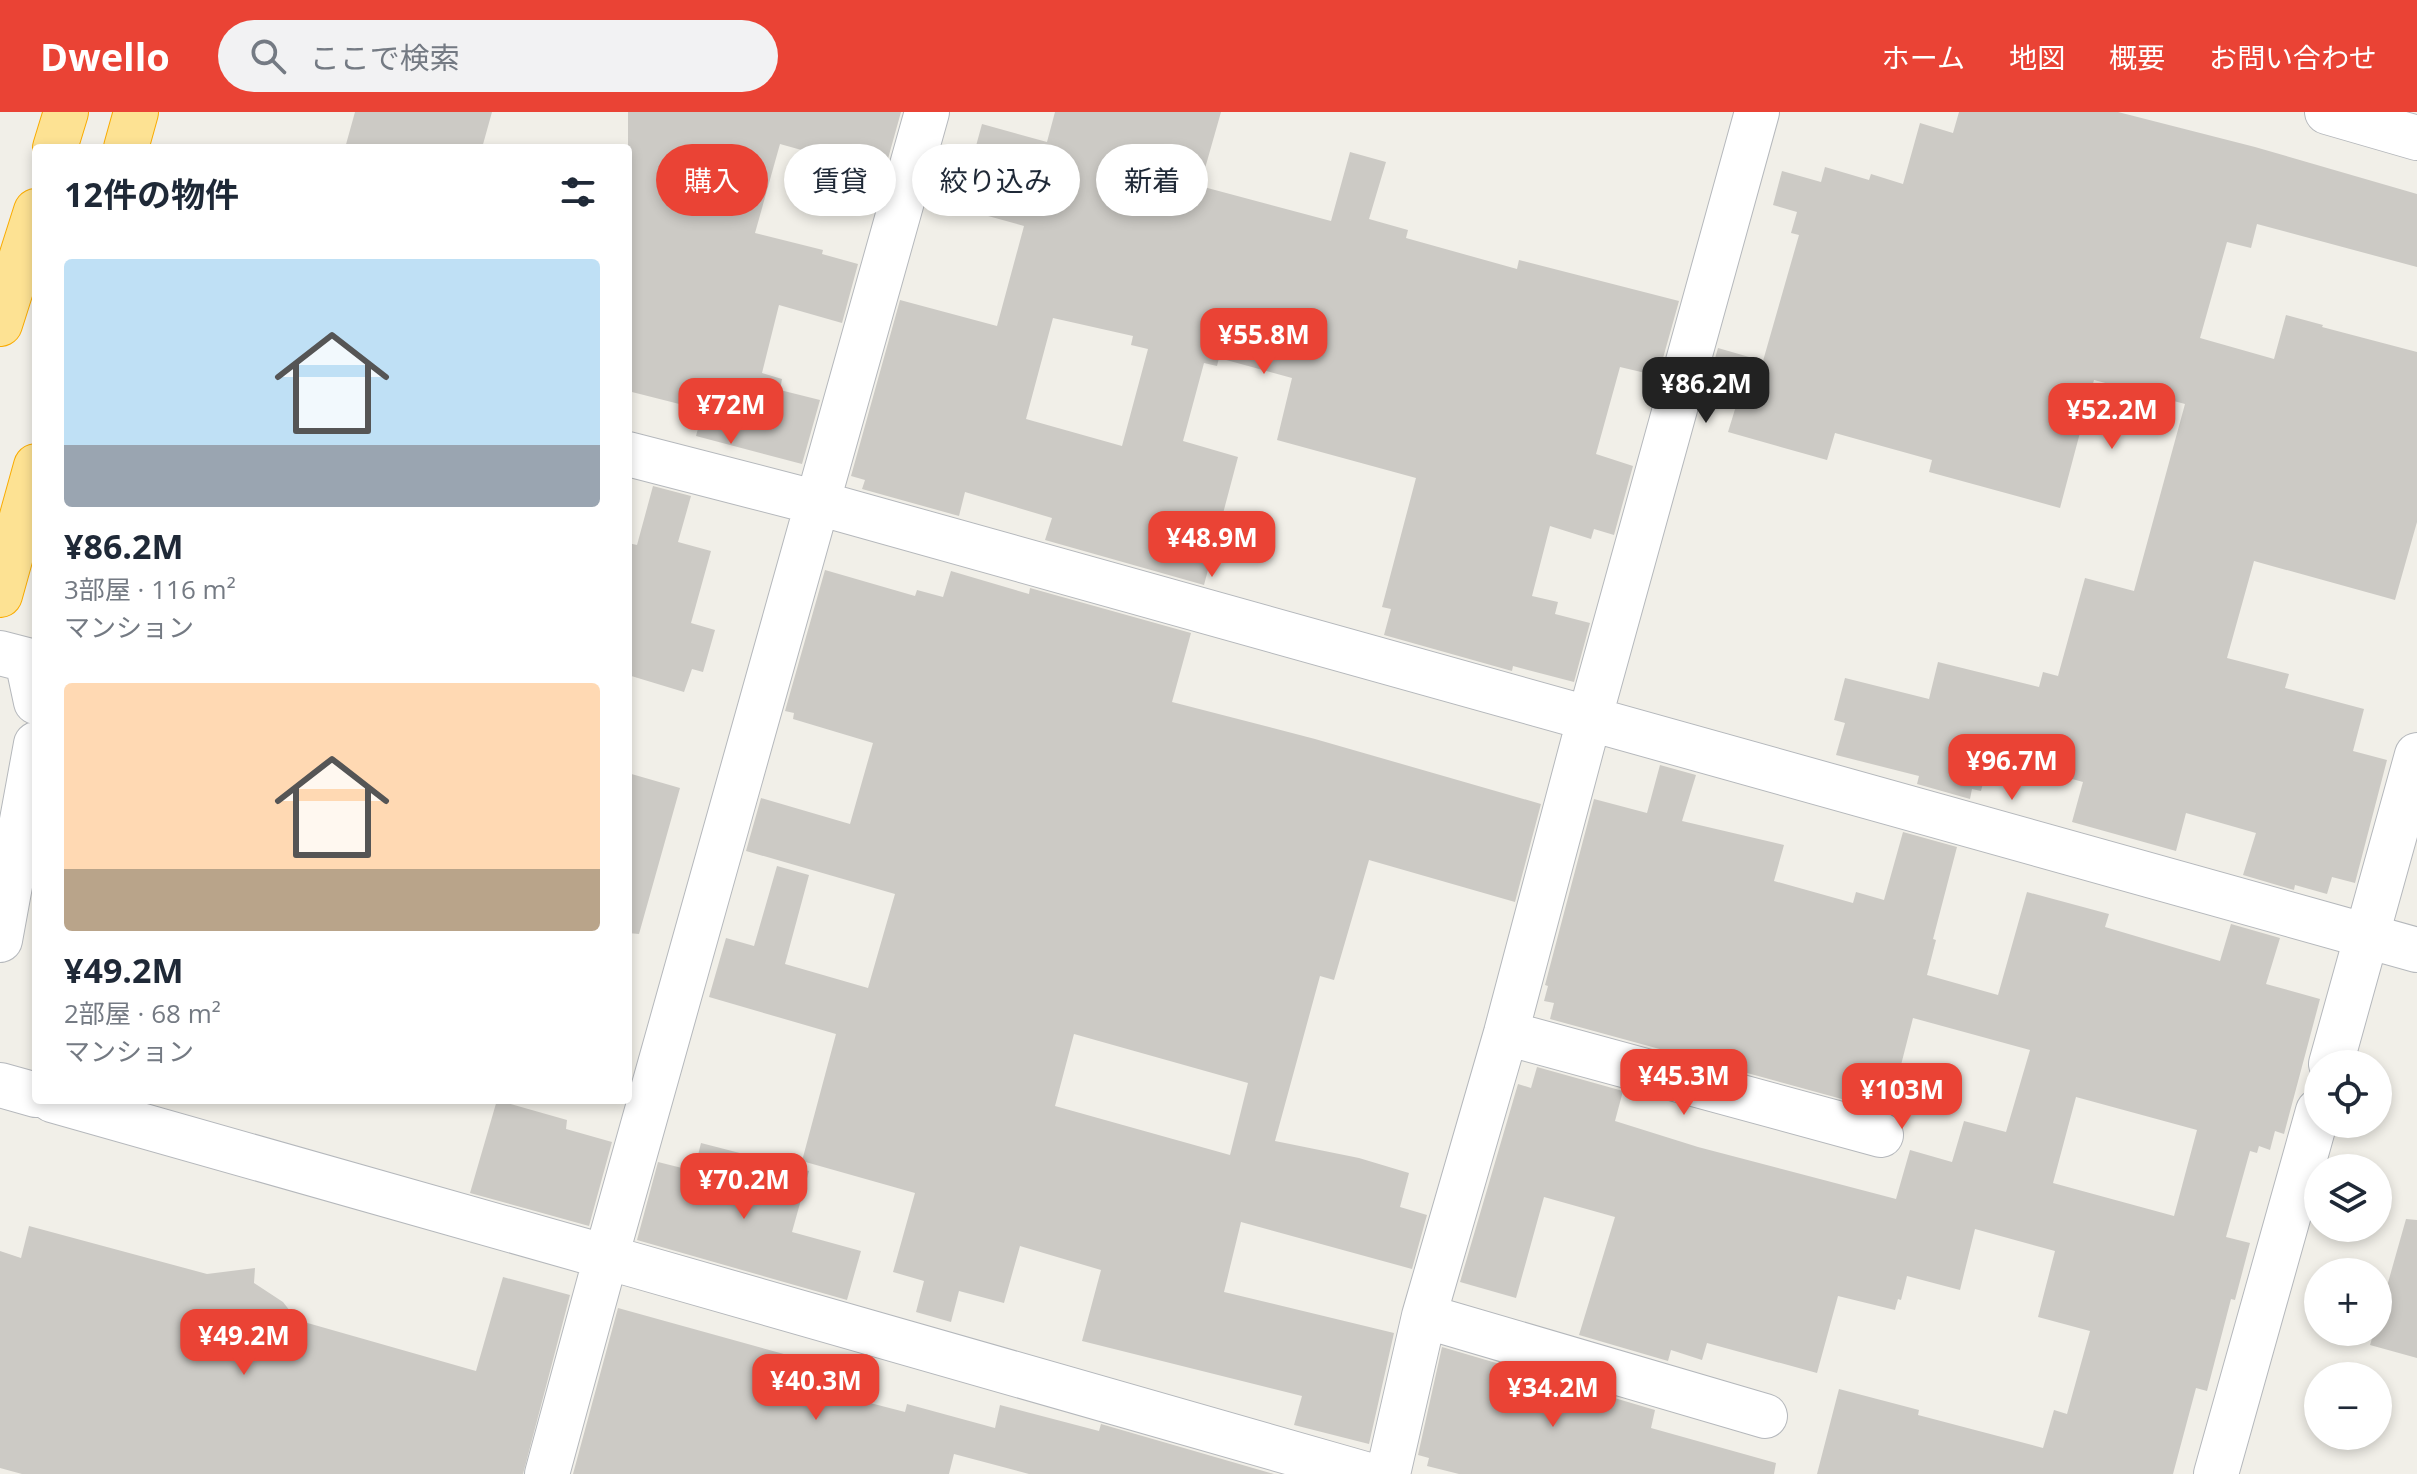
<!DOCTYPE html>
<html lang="ja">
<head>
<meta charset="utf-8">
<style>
	body { margin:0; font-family:"Open Sans","Noto Sans JP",sans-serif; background:#f2f2f3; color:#1f2937; height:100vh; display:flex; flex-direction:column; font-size:30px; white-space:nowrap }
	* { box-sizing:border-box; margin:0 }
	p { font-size:26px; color:#747a83 }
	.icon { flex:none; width:44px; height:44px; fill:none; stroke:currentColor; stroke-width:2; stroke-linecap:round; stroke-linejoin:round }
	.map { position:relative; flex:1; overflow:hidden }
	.panel { position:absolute; left:32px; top:32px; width:600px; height:960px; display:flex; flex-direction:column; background:#fff; border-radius:8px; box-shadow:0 4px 12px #0003 }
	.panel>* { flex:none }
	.guide { position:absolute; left:656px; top:32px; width:760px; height:72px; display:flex; gap:16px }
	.controls { position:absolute; left:2304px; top:938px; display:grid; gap:16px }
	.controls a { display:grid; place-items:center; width:88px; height:88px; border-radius:50%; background:#fff; box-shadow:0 4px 12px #0003; font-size:40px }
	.price { position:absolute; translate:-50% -68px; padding:0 18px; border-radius:16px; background:#ea4335; color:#fff; font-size:26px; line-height:52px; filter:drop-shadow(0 2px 4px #0008) }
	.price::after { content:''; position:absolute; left:50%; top:48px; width:24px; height:18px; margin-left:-12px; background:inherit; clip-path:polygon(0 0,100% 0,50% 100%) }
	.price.active { background:#222; color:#fff }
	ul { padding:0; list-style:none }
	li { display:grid; align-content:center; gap:16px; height:424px; padding:0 32px }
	li span { display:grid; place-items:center; height:248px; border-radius:8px; color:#555 }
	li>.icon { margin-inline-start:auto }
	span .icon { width:144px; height:144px; fill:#fffc; stroke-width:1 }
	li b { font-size:34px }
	h2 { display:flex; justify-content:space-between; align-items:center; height:96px; padding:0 32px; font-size:34px }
	.tag { padding:0 28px; border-radius:36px; background:#fff; box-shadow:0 4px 12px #0003; font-size:28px; line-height:72px }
	.tag.active { background:#ea4335; color:#fff }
	header { display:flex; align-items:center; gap:48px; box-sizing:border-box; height:112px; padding:0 40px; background:#ea4335; color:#fff }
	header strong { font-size:38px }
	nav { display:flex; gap:44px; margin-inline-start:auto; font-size:28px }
	.search { width:560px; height:72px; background:#f2f2f3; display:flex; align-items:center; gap:20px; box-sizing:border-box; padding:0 28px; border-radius:44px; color:#747a83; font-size:30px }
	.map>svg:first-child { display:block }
	.building { fill:#cccac5; fill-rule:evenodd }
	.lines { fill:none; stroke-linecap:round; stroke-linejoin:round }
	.street-casing { stroke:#b5b8bc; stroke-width:46 }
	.highway-casing { stroke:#f9ab00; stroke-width:46 }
	.street { stroke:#fff; stroke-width:44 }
	.highway { stroke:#fde293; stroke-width:44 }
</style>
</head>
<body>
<header>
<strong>Dwello</strong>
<div class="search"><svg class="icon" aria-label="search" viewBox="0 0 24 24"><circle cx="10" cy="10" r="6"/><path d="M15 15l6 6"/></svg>ここで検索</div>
<nav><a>ホーム</a><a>地図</a><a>概要</a><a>お問い合わせ</a></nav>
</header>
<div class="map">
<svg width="2417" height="1362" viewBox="0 0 2417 1362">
	<rect width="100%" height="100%" fill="#f1efe8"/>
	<path class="building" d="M 355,0 L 492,0 L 482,36 L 345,36 Z
		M 628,0 L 901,0 L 884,61 L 780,32 L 755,121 L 823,138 L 822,142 L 858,152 L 842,211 L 779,193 L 762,261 L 782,267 L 780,278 L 820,288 L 802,352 L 696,324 L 703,298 L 628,279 Z
		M 1055,0 L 1221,0 L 1200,74 L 1331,109 L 1350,40 L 1386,50 L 1369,107 L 1408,118 L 1406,126 L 1517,157 L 1519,148 L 1679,189 L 1658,264 L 1620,255 L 1596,342 L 1633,354 L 1614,423 L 1594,417 L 1591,427 L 1550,414 L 1532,484 L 1558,490 L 1555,502 L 1590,511 L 1574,570 L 1513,554 L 1512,559 L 1384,523 L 1391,497 L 1382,495 L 1416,366 L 1277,328 L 1292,266 L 1219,246 L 1217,254 L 1204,251 L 1183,329 L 1238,345 L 1204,473 L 1045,428 L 1052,406 L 965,380 L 959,404 L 862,377 L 865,368 L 851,364 L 900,188 L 997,214 L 1024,114 L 959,96 L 982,12 L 1047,30 ZM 1053,206 L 1133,224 L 1131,233 L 1148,237 L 1122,334 L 1026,307 Z
		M 1959,0 L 2118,0 L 2255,35 L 2417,82 L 2417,155 L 2257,112 L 2251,136 L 2227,130 L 2200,226 L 2274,247 L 2286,203 L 2323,213 L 2322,215 L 2417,240 L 2417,410 L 2395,488 L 2254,449 L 2227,546 L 2289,562 L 2285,576 L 2364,597 L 2353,639 L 2387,648 L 2355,771 L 2332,765 L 2327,782 L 2295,773 L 2294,778 L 2243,763 L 2256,721 L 2186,701 L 2176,739 L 2072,710 L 2083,670 L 1990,644 L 1981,679 L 1972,677 L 1970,687 L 1917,672 L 1919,664 L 1836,643 L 1845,611 L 1834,608 L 1845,566 L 1929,587 L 1938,550 L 2039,575 L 2043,560 L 2058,564 L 2085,466 L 2134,479 L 2185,292 L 2094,268 L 2060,396 L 1929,360 L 1932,348 L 1835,321 L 1827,348 L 1728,320 L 1736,294 L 1706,285 L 1706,277 L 1718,236 L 1763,249 L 1799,123 L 1791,121 L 1797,100 L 1773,93 L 1782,59 L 1821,70 L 1825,55 L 1869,68 L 1871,62 L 1903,72 L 1920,11 L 1953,21 Z
		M 653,374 L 691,384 L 678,430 L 711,439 L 691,511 L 715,518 L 703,560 L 692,557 L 684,580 L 628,563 L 628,431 L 637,433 Z
		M 825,458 L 915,484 L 917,478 L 943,485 L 951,459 L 1029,482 L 1030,476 L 1191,521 L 1172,590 L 1315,627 L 1541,692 L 1515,790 L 1369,748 L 1334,868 L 1320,864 L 1275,1029 L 1359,1046 L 1409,1061 L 1400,1095 L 1427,1103 L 1412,1157 L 1241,1110 L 1224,1180 L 1394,1221 L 1369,1332 L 1294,1313 L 1302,1284 L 1082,1229 L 1101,1158 L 1020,1134 L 1004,1191 L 959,1179 L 951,1210 L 916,1200 L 924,1169 L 893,1160 L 915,1081 L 802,1049 L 836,922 L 709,885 L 726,826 L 754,834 L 777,754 L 809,763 L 785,852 L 868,876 L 895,782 L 746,739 L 761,686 L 850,712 L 873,631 L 793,607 L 794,601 L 785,599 ZM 1074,922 L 1248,971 L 1230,1043 L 1055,994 Z
		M 1660,653 L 1696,663 L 1682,709 L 1784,733 L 1774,769 L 1853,791 L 1856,780 L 1884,788 L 1903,720 L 1957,735 L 1933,827 L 1936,828 L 1927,863 L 1998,883 L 2027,780 L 2109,802 L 2105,815 L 2220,849 L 2231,812 L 2280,826 L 2266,872 L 2320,887 L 2284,1022 L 2275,1019 L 2270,1038 L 2259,1034 L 2257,1041 L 2250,1039 L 2226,1125 L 2250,1131 L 2235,1188 L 2231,1187 L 2207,1279 L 2196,1276 L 2173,1362 L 1817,1362 L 1839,1277 L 1919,1298 L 1918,1303 L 2043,1336 L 2054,1298 L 2067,1302 L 2090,1219 L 2038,1205 L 2055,1139 L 1975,1117 L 1960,1178 L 1907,1164 L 1901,1188 L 1898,1187 L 1895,1198 L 1838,1184 L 1817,1261 L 1707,1231 L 1702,1248 L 1671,1238 L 1668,1249 L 1579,1223 L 1615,1105 L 1544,1085 L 1516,1186 L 1460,1170 L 1518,972 L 1531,976 L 1537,955 L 1623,979 L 1615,1009 L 1698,1035 L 1896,1087 L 1910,1038 L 1952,1050 L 1964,1009 L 2006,1020 L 2030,938 L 1913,906 L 1889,1000 L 1550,907 L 1554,891 L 1544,889 L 1548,874 L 1545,873 L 1594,687 L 1647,701 ZM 2076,985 L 2197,1018 L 2174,1104 L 2053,1071 Z
		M 628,661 L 680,676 L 639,822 L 628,821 Z
		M 497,988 L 567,1008 L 566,1017 L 612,1030 L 589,1114 L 470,1081 Z
		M 701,1031 L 809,1059 L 792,1120 L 861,1139 L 847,1188 L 637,1128 L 658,1050 L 694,1059 Z
		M 2406,1107 L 2417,1108 L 2417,1246 L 2370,1233 L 2374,1220 L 2378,1220 L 2378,1206 Z
		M 29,1114 L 207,1162 L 255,1156 L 254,1171 L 283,1190 L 297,1208 L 476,1259 L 503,1165 L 570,1183 L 523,1362 L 22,1362 L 0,1356 L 0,1139 L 21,1146 Z
		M 618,1196 L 791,1244 L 785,1269 L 905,1300 L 907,1292 L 995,1316 L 1000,1293 L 1099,1319 L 1101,1312 L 1274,1362 L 1029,1362 L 954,1342 L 949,1362 L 573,1362 Z
		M 1442,1235 L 1655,1298 L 1651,1316 L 1776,1351 L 1774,1362 L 1459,1362 L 1427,1354 L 1429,1346 L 1418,1343 Z"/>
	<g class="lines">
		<defs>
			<path id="street" d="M 927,0 L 606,1145 L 1365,1362
				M 2327,0 L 2417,26
				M 628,342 L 818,391 L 2417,838
				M 0,541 L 27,548 L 36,590
				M 0,828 L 36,632
				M 1506,921 L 1881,1023
				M 2331,952 L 2417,643
				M 0,973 L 36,983
				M 52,988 L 606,1145 L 547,1362
				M 1424,1204 L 1765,1304
				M 1388,1362 L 1424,1204 L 1506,921 L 1589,608 L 1757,0
				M 2216,1362 L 2318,999"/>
			<path id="highway" d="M 55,36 L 66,0
				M 126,36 L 136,0
				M 0,212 L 36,99
				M 0,483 L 36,354"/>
		</defs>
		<use href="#street" class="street-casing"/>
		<use href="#highway" class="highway-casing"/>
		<use href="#street" class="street"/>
		<use href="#highway" class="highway"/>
	</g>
</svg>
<div class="controls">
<a><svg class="icon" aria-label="locate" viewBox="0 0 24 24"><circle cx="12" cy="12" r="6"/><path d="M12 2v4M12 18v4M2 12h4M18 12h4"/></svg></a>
<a><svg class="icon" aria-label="layers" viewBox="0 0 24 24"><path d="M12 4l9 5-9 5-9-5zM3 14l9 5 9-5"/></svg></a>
<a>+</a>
<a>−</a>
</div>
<b class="price" style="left:1264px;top:264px">¥55.8M</b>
<b class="price active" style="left:1706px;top:313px">¥86.2M</b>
<b class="price" style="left:731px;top:334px">¥72M</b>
<b class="price" style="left:2112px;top:339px">¥52.2M</b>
<b class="price" style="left:1212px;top:467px">¥48.9M</b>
<b class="price" style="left:2012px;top:690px">¥96.7M</b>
<b class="price" style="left:1684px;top:1005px">¥45.3M</b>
<b class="price" style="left:1902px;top:1019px">¥103M</b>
<b class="price" style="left:744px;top:1109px">¥70.2M</b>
<b class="price" style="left:244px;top:1265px">¥49.2M</b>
<b class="price" style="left:816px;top:1310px">¥40.3M</b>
<b class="price" style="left:1553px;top:1317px">¥34.2M</b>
<div class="guide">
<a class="tag active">購入</a>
<a class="tag">賃貸</a>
<a class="tag">絞り込み</a>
<a class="tag">新着</a>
</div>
<section class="panel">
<h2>12件の物件<svg class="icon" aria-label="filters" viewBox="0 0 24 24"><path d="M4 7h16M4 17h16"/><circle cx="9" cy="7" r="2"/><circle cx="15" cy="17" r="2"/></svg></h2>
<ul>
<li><span style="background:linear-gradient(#bfe0f5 75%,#9aa5b1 0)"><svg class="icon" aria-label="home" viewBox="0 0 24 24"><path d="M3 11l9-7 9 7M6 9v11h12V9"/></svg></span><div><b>¥86.2M</b><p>3部屋 · 116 m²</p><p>マンション</p></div></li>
<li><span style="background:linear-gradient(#ffd9b3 75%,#b9a48a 0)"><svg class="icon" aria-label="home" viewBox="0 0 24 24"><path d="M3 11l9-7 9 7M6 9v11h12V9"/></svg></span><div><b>¥49.2M</b><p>2部屋 · 68 m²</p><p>マンション</p></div></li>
</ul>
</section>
</div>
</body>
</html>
